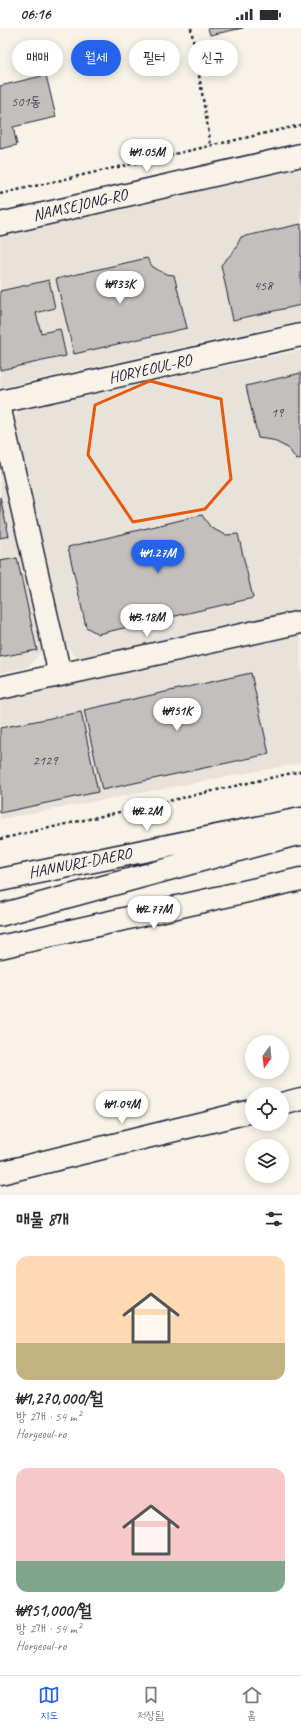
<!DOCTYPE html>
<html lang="ko">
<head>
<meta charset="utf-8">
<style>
	body { margin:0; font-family:Caveat,"Poor Story",sans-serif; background:#f2f2f3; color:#2b2b33; height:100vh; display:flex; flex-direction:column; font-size:15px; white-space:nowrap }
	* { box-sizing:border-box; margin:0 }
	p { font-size:13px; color:#7c7c81 }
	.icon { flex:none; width:22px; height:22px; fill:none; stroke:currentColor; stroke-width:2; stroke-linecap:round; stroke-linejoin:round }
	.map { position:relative; height:1167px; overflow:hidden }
	.sheet { display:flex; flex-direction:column; background:#fff; flex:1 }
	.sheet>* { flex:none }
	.banner { position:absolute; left:12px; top:12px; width:277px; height:36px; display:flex; gap:8px }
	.needle { width:26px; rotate:195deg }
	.fabs { position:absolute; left:245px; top:1007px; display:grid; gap:8px }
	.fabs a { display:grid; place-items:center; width:44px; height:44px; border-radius:50%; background:#fff; box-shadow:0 2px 10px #0003; font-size:20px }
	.price { position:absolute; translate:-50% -34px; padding:0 9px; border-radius:14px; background:#fff; color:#222; font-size:13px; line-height:26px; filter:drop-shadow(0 1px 2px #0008) }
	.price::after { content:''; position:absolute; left:50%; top:24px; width:12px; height:9px; margin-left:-6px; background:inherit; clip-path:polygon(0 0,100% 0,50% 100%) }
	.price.on { background:#2563eb; color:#fff }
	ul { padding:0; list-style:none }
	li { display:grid; align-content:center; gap:8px; height:212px; padding:0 16px }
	li span { display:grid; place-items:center; height:124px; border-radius:12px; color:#555 }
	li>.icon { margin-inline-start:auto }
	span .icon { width:72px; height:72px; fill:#fffc; stroke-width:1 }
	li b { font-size:17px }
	h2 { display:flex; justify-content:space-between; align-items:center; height:48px; padding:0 16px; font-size:17px }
	.tag { padding:0 14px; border-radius:18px; background:#fff; box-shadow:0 2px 10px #0003; font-size:14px; line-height:36px }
	.tag.on { background:#2563eb; color:#fff }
	.status { display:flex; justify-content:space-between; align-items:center; height:28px; padding:0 20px; background:#fff; direction:ltr }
	.status svg { height:11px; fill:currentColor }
	.tab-bar { display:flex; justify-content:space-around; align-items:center; height:56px; border-top:1px solid #e1e1e2; background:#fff; font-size:11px; color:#7c7c81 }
	.tab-bar a { display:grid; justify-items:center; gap:2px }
	.tab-bar .on { color:#2563eb }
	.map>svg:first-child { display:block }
	.built { fill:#e7e3db }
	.building { fill:#c2bfbd; stroke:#22223b }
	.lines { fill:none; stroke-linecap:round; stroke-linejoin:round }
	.minor-casing { stroke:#22223b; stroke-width:25 }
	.path { stroke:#22223b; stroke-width:2.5; stroke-dasharray:3 3; stroke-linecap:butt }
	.minor { stroke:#f7f3e8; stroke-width:22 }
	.marked { fill:none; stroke:#e8590c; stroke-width:3; stroke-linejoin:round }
	.labels { text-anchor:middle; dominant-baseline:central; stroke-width:3.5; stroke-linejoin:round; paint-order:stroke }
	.number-label { font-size:14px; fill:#4a495c }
	.street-label { font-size:16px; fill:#22223b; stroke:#f7f3e8 }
</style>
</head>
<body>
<div class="status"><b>06:16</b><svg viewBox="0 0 49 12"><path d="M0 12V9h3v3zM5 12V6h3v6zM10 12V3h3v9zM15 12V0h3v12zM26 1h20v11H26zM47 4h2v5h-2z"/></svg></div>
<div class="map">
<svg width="301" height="1167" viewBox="0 0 301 1167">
	<rect width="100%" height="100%" fill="#f7f3e8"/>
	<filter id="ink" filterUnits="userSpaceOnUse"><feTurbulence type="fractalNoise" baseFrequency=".025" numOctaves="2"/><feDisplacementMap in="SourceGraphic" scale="8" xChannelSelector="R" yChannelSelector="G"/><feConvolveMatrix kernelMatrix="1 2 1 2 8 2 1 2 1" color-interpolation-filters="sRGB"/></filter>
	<g filter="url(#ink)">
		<path class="built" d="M 301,139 L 301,293 L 0,360 L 0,207 Z
			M 301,322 L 301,584 L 78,631 L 63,615 L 12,393 L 21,382 Z
			M 0,419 L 44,621 L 28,639 L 0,645 Z
			M 301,607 L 301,735 L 0,791 L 0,672 Z"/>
		<path class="building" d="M 208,0 L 243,0 L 210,7 Z
			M 46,47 L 56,89 L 13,99 L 17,117 L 0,121 L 0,58 Z
			M 301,196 L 301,277 L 233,292 L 221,237 L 234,223 L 241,209 Z
			M 147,230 L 152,238 L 158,242 L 166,246 L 174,247 L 187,300 L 74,326 L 56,251 Z
			M 49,252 L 55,280 L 36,285 L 41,305 L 60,301 L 66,328 L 0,342 L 0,263 Z
			M 301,345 L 301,431 L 297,432 L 288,420 L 272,412 L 258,410 L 246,358 Z
			M 0,469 L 9,508 L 0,510 Z
			M 202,487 L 211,500 L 226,507 L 238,506 L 253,570 L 98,606 L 86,599 L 68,519 Z
			M 17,530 L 37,622 L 0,629 L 0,533 Z
			M 251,645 L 269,726 L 102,762 L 84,682 Z
			M 81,684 L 98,764 L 0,785 L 0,700 Z"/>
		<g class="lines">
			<defs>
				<path id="minor" d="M 0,196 L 301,127
					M 0,374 L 301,307
					M 0,382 L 60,647
					M 0,660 L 301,594
					M 0,852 L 301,791
					M 0,887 L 290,808 L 301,806
					M 0,919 L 301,851
					M 282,1076 L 301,1071
					M 0,1145 L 252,1083"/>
			</defs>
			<use href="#minor" class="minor-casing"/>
			<path class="path" d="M 191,0 L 211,118
				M 0,166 L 301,97
				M 0,811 L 301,743"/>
			<use href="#minor" class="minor"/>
		</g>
	</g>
	<path class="marked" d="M 150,353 L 221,371 L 231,451 L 205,481 L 133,494 L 88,427 L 95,377 Z"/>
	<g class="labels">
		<g class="number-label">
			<text x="26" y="73">501동</text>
			<text x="263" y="257">458</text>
			<text x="277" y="384">19</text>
			<text x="45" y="732">2129</text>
		</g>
		<g class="street-label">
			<text transform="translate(80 177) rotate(-13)">NAMSEJONG-RO</text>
			<text transform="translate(150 341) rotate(-13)">HORYEOUL-RO</text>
			<text transform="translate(80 835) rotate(-11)">HANNURI-DAERO</text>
		</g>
	</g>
</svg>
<div class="fabs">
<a><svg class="needle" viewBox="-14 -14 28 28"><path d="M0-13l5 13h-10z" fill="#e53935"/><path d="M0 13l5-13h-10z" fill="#7c7c81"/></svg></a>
<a><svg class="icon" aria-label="locate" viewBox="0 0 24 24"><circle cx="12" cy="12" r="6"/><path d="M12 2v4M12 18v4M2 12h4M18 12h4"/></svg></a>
<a><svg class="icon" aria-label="layers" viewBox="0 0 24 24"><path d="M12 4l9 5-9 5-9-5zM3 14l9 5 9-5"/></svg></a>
</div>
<b class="price" style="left:147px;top:145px">₩1.05M</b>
<b class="price" style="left:120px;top:277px">₩933K</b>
<b class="price on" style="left:158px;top:546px">₩1.27M</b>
<b class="price" style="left:147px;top:610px">₩3.18M</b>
<b class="price" style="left:177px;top:704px">₩951K</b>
<b class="price" style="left:147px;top:804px">₩2.2M</b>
<b class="price" style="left:154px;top:902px">₩2.77M</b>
<b class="price" style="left:122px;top:1097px">₩1.04M</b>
<div class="banner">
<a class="tag">매매</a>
<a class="tag on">월세</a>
<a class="tag">필터</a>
<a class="tag">신규</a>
</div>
</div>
<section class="sheet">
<h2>매물 8개<svg class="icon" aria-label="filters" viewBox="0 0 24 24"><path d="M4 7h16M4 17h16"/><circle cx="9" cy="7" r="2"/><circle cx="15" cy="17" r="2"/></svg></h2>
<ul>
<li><span style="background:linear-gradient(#ffd9b3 70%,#c2b280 0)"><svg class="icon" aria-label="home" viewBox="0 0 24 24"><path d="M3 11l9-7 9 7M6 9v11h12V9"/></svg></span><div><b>₩1,270,000/월</b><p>방 2개 · 54 m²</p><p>Horyeoul-ro</p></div></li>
<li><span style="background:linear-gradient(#f6c9c9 75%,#7fa58c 0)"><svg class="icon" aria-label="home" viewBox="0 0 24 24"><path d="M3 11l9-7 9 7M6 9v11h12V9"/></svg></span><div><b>₩951,000/월</b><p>방 2개 · 54 m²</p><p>Horyeoul-ro</p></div></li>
</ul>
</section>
<nav class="tab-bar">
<a class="on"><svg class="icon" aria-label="map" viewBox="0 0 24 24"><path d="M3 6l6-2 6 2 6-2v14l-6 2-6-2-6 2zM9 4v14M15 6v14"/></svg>지도</a>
<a><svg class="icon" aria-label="saved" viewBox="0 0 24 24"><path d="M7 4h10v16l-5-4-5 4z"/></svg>저장됨</a>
<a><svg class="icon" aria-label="home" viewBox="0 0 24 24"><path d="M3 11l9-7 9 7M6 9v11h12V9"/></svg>홈</a>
</nav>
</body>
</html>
